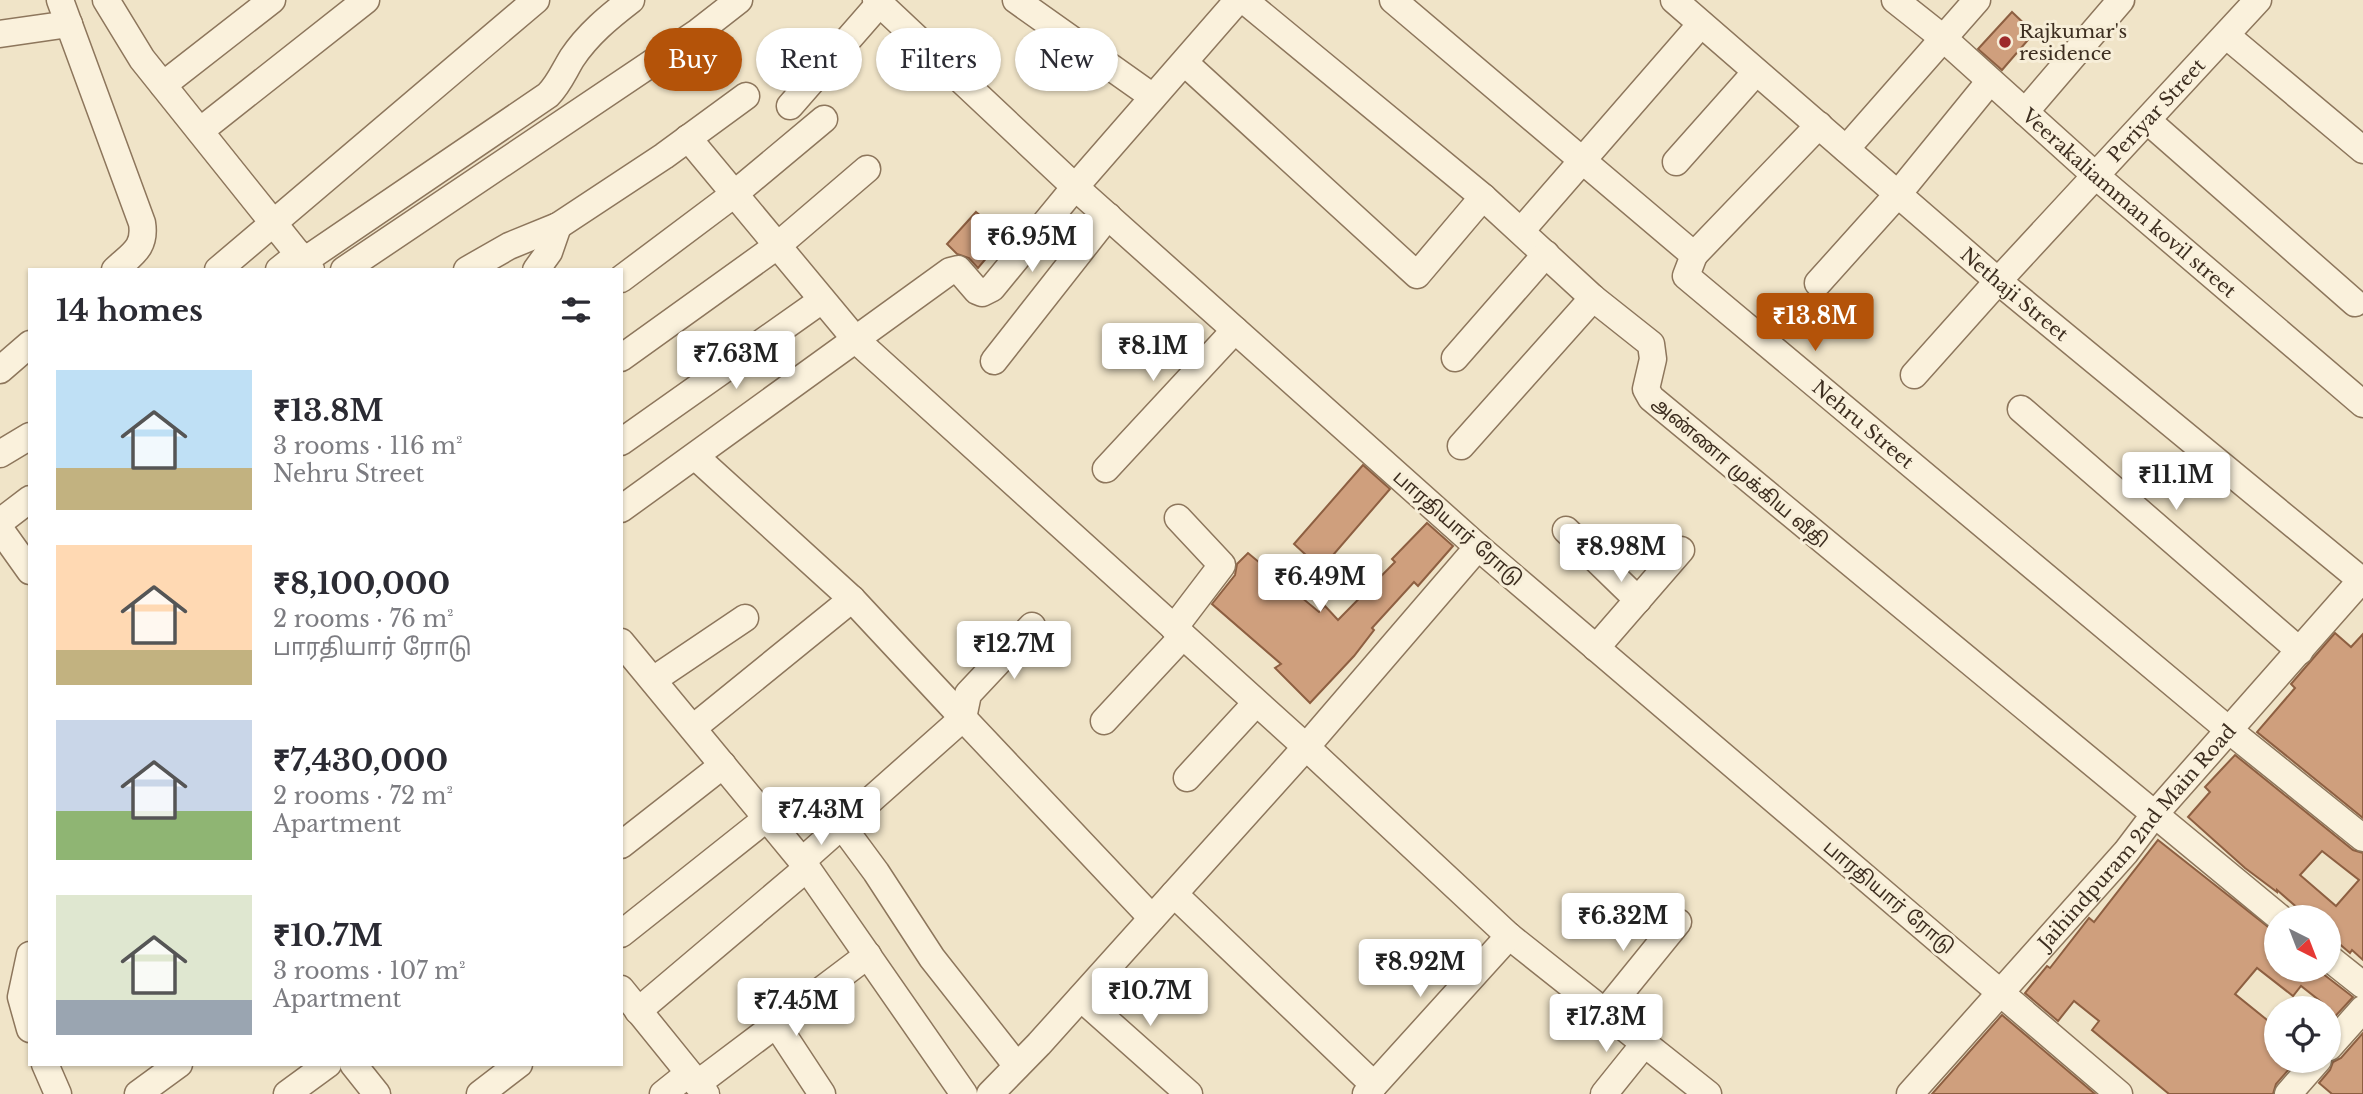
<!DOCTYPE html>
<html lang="en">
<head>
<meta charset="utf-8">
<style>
	body { margin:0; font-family:"Libre Baskerville","Noto Sans Tamil",serif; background:#f2f2f3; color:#2b2b33; height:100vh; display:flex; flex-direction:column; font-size:26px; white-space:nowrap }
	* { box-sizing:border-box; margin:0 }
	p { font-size:23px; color:#7c7c81 }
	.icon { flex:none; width:38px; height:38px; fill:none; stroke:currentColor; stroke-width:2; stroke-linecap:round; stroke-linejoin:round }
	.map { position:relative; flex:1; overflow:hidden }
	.side { position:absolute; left:28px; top:268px; width:595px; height:798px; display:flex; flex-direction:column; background:#fff; border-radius:0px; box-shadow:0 2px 5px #0004 }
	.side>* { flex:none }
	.banner { position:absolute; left:644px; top:28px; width:665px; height:63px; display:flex; gap:14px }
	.needle { width:46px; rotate:138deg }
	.buttons { position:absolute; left:2264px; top:905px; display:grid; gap:14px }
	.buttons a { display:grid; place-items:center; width:77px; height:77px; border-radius:50%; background:#fff; box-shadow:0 2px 5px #0004; font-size:35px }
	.price { position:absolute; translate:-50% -60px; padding:0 16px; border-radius:7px; background:#fff; color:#222; font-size:23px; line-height:46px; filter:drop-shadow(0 2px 4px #0008) }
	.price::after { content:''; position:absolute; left:50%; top:42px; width:21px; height:16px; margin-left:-10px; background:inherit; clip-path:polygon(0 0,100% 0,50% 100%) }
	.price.selected { background:#b45309; color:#fff }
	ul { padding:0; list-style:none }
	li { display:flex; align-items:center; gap:21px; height:175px; padding:0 28px }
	li span { display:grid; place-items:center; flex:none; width:196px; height:140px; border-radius:0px; color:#555 }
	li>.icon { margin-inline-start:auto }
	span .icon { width:84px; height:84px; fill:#fffc; stroke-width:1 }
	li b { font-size:30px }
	h2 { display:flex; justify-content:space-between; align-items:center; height:84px; padding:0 28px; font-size:30px }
	.pill { padding:0 24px; border-radius:32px; background:#fff; box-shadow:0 2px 5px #0004; font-size:24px; line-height:63px }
	.pill.selected { background:#b45309; color:#fff }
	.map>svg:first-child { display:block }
	.building { fill:#cf9f7d; stroke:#8d5f41; stroke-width:2; fill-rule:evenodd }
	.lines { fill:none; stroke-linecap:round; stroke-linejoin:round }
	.minor-casing { stroke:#8d765c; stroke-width:29 }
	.minor { stroke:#faf1dc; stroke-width:26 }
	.poi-dot { fill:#9e2a2b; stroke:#f7eed8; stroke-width:2.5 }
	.labels { text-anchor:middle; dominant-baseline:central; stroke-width:6; stroke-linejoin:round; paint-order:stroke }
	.poi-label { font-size:19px; fill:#3d2e20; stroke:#f7eed8; text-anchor:start }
	.street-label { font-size:19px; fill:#3d2e20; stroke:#f7eed8 }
</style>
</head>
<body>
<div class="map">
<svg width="2363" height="1094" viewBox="0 0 2363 1094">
	<rect width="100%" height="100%" fill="#f0e4c8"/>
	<path class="building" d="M 2012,12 L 2034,33 L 2002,70 L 1978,49 Z
		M 976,212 L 1005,236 L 978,268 L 969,258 L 957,254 L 947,244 Z
		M 1363,465 L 1390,489 L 1321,569 L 1294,544 Z
		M 1427,523 L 1453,546 L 1418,586 L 1414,582 L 1372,628 L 1374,630 L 1354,656 L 1310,703 L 1275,668 L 1281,664 L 1212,604 L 1235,575 L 1237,564 L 1248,553 L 1319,612 L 1325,606 L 1338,620 L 1395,562 L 1392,559 Z
		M 2335,633 L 2351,647 L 2363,634 L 2363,818 L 2257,732 L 2295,688 L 2291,684 Z
		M 2235,755 L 2353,850 L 2363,853 L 2363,960 L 2352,950 L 2350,953 L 2329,935 L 2329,917 L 2308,917 L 2277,890 L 2277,892 L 2245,868 L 2188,817 L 2210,792 L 2205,787 ZM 2322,851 L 2359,880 L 2336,906 L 2300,875 Z
		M 2158,840 L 2277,934 L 2277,970 L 2318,970 L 2353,997 L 2329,1023 L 2329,1008 L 2301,986 L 2293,996 L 2257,968 L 2235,994 L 2277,1028 L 2277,1060 L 2297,1060 L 2276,1084 L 2273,1094 L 2169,1094 L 2092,1030 L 2099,1021 L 2074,1001 L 2058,1021 L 2025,993 L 2047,966 L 2050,968 L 2089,918 L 2094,922 Z
		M 2002,1015 L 2095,1094 L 1932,1094 Z
		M 2363,1033 L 2363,1094 L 2332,1094 L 2319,1083 L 2330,1070 L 2333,1062 L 2341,1058 Z"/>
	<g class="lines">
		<defs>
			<g id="minor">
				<path d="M 60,0 L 142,223 C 146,248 132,254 115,270"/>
				<path d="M 106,0 L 142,59 L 311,270"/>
				<path d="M 876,0 L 1075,187 L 1478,547 L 2119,1094"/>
				<path d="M 1016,0 L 1153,97"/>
				<path d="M 1244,0 L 1483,197 L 1593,298 L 1651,344 L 1653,359 L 1646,389 L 1651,398 L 2279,917"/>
				<path id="s1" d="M 1393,0 L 1694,255 L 1686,276 L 2230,731 L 2363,838"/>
				<path id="s2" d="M 1674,0 L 1998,281 L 2361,580"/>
				<path id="s3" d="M 1895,0 L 1943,38 L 2096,176 L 2363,404"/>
				<path d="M 0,34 L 69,24"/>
				<path d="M 2227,36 L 2363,150"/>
				<path d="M 1185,63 L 1417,275 L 1483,197"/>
				<path d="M 163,85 L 272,0"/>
				<path d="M 790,106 L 880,3"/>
				<path d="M 2025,112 L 2121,0"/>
				<path d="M 2148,121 L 2355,303"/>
				<path d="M 200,131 L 366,0"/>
				<path d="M 688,138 L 856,340 L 1306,747 L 1509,936 L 1708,1094"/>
				<path d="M 1846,149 L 1977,0"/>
				<path d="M 1676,162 L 1756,72"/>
				<path d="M 1521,231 L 1701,24"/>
				<path d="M 1694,255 L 1819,125"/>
				<path d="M 304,261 L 548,95 C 559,84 564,71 572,58 C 588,34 609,17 631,0"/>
				<path d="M 218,270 L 536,0"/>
				<path d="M 279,270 L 299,254"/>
				<path d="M 344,270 L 698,32 L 739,0"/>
				<path d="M 467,270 L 509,246 L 558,226 L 664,156 L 746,96"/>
				<path d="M 536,270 L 549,252 L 558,226"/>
				<path d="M 621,279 L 733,195 L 824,119"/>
				<path d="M 1818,283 L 1898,194 L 1990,81"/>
				<path d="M 621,358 L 777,246 L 867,169"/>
				<path d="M 1455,358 L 1546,254"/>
				<path d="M 994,361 L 1108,216"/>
				<path d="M 0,370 L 30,344"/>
				<path id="s4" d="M 1914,375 L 1998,281 L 2258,0"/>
				<path d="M 2021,409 L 2300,651"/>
				<path d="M 621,442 L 822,300"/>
				<path d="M 1461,446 L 1593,298"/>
				<path d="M 0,454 L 30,436"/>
				<path d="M 696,457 L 852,599 L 963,718"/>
				<path d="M 1106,469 L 1235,330"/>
				<path d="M 621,509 L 950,271 L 958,269 L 977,291 L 982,293 L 992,288 L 1075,187 L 1238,0"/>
				<path d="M 0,522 L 30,499"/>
				<path d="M 0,529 L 30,571"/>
				<path d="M 1566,530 L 1638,600"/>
				<path d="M 1174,628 L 1222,565 L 1178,518"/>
				<path d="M 621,642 L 802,861 L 964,1094"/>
				<path d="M 1596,648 L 1681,550"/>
				<path d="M 653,680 L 745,618"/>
				<path d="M 963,718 L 968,694 L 1032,626"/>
				<path d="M 1104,721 L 1183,636"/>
				<path d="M 693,728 L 852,599"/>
				<path d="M 1187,778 L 1256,703"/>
				<path d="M 842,826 L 876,872 L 932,958 L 1017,1066"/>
				<path d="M 621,845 L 723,765"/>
				<path d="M 802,861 L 963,718 L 1152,918"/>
				<path d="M 1174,894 L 1374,1085"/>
				<path d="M 621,934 L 767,818"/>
				<path d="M 30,955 L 21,997 L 30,1029"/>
				<path d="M 2329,958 L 2363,985"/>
				<path d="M 621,989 L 706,1094"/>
				<path d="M 1081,998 L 1189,1094"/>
				<path d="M 638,1011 L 807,868"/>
				<path d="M 1605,1012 L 1678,922"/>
				<path d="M 776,1024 L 822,1094"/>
				<path d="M 2329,1047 L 2363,1009"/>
				<path d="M 45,1064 L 58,1094"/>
				<path d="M 353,1064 L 377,1094"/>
				<path d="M 697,1084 L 868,955"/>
				<path d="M 138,1094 L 179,1064"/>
				<path d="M 287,1094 L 328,1064"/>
				<path d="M 480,1094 L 519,1064"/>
				<path d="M 663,1094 L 688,1074"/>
				<path d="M 990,1094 L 1039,1044 L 1306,747 L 1478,547"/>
				<path d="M 1366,1094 L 1509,936"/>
				<path d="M 1604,1094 L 1645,1043"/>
				<path id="s5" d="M 1910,1094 L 2126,852 L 2154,815 L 2363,578"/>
				<path d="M 2288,1094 L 2318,1060"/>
			</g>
		</defs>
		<use href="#minor" class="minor-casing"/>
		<use href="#minor" class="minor"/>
	</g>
	<circle class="poi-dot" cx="2005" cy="42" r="7"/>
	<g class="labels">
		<g class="poi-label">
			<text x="2019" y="31">Rajkumar's<tspan x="2019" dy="22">residence</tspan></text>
		</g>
		<g class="street-label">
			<text stroke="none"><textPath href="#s4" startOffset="359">Periyar Street</textPath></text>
			<text stroke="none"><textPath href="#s3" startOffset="310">Veerakaliamman kovil street</textPath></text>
			<text stroke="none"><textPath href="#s2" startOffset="450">Nethaji Street</textPath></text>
			<text stroke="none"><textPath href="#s1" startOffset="648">Nehru Street</textPath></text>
			<text transform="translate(1740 472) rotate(40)">அண்ணா முக்கிய வீதி</text>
			<text transform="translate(1458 528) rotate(41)">பாரதியார் ரோடு</text>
			<text stroke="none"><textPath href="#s5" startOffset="343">Jaihindpuram 2nd Main Road</textPath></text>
			<text transform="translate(1889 897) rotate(40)">பாரதியார் ரோடு</text>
		</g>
	</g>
</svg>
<div class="buttons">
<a><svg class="needle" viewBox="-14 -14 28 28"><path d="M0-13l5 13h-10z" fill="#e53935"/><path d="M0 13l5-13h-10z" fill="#7c7c81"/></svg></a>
<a><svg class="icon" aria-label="locate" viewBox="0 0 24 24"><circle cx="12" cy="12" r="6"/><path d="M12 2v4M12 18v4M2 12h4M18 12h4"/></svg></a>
</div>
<b class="price" style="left:1032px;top:274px">₹6.95M</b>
<b class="price selected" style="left:1815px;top:353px">₹13.8M</b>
<b class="price" style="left:1153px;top:383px">₹8.1M</b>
<b class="price" style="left:736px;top:391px">₹7.63M</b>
<b class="price" style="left:2176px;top:512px">₹11.1M</b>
<b class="price" style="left:1621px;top:584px">₹8.98M</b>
<b class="price" style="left:1320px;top:614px">₹6.49M</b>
<b class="price" style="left:1014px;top:681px">₹12.7M</b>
<b class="price" style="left:821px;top:847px">₹7.43M</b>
<b class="price" style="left:1623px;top:953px">₹6.32M</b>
<b class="price" style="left:1420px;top:999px">₹8.92M</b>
<b class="price" style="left:1150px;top:1028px">₹10.7M</b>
<b class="price" style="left:796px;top:1038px">₹7.45M</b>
<b class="price" style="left:1606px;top:1054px">₹17.3M</b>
<div class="banner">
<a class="pill selected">Buy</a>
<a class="pill">Rent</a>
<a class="pill">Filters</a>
<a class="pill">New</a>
</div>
<section class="side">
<h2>14 homes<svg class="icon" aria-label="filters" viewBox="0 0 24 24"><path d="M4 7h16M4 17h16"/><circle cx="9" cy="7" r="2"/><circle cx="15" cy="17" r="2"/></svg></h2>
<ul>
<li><span style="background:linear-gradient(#bfe0f5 70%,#c2b280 0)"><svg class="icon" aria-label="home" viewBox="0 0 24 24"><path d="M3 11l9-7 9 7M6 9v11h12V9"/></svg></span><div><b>₹13.8M</b><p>3 rooms · 116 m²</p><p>Nehru Street</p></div></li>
<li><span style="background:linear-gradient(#ffd9b3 75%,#c2b280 0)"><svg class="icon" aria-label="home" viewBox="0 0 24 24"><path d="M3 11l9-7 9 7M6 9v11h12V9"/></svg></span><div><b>₹8,100,000</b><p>2 rooms · 76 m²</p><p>பாரதியார் ரோடு</p></div></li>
<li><span style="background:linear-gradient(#c9d6e8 65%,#8fb573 0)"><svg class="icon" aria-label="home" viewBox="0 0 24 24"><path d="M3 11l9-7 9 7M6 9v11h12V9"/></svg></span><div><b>₹7,430,000</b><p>2 rooms · 72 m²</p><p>Apartment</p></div></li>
<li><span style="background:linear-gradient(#dfe7d0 75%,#9aa5b1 0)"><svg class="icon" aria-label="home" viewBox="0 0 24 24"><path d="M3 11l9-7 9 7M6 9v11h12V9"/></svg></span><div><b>₹10.7M</b><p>3 rooms · 107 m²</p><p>Apartment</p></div></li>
</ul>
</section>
</div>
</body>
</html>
